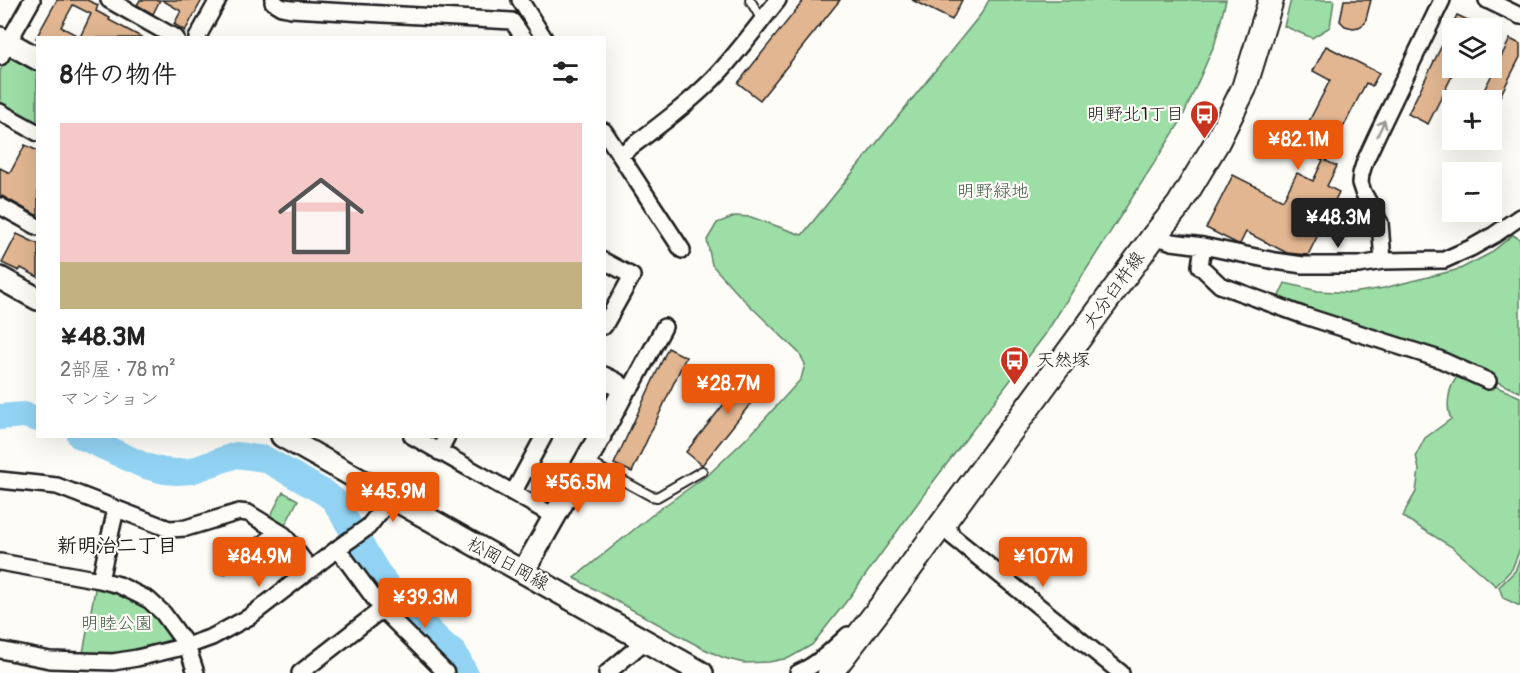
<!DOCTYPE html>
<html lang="ja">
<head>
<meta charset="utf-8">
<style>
	body { margin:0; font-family:Pangolin,"Klee One",sans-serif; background:#f6f6f6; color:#222; height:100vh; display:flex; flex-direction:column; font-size:22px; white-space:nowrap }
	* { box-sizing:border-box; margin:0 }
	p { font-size:20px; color:#767676 }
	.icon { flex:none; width:33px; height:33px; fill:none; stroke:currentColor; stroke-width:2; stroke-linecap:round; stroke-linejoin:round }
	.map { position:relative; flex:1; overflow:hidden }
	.side { position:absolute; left:36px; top:36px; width:570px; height:402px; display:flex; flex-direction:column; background:#fff; border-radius:0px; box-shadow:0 6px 24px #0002 }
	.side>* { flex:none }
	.fabs { position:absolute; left:1442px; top:18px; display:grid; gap:12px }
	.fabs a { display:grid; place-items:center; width:60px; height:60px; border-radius:0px; background:#fff; box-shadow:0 6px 24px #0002; font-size:30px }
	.price { position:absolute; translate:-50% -51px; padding:0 14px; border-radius:6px; background:#ea580c; color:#fff; font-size:20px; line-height:39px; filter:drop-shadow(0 2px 3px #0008) }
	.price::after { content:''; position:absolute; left:50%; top:36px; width:18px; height:14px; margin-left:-9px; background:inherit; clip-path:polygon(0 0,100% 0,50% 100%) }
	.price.current { background:#222; color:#fff }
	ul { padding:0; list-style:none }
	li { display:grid; align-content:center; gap:12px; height:318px; padding:0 24px }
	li+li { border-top:2px solid #e0e0e0 }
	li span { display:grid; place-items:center; height:186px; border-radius:0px; color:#555 }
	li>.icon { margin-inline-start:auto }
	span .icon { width:108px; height:108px; fill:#fffc; stroke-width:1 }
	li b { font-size:26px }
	h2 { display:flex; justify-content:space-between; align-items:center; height:72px; padding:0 24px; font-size:26px }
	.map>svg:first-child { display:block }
	.green { fill:#9ddea7; stroke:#5c7d62; stroke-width:1.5 }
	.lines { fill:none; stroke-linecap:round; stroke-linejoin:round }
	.river { stroke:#92d3f3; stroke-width:26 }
	.building { fill:#e1b691; stroke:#1c1c1c; stroke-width:1.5; fill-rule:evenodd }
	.lane-casing { stroke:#1c1c1c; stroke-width:12 }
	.street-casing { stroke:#1c1c1c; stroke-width:20 }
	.secondary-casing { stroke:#1c1c1c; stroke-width:26 }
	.primary-casing { stroke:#1c1c1c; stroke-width:28 }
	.lane { stroke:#fdfcf7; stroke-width:8 }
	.street { stroke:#fdfcf7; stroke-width:15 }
	.secondary { stroke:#fdfcf7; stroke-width:21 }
	.primary { stroke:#fdfcf7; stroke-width:24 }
	.oneway { stroke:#989794 }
	.labels { text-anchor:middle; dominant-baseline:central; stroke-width:4.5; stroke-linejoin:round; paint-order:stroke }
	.poi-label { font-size:18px; fill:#1c1c1c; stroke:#fdfcf7; text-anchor:end }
	.park-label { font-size:18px; fill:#49604d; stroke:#fdfcf7 }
	.street-label { font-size:18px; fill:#1c1c1c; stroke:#fdfcf7 }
	.neighbourhood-label { font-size:20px; font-weight:bold; fill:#1c1c1c; stroke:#fdfcf7 }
</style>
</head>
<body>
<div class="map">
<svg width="1520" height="673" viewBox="0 0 1520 673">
	<rect width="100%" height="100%" fill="#fdfcf7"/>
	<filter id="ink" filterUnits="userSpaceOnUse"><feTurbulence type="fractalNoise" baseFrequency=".0167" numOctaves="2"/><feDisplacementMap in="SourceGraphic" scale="12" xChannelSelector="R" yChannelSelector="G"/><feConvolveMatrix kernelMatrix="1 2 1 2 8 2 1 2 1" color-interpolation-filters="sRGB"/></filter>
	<g filter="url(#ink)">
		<path class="green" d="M 989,0 L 1226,0 L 1215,43 L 1181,121 L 1044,336 L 930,486 L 849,598 L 812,645 L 789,658 L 769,662 L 744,663 L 724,658 L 702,648 L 574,578 L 657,511 L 709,474 L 752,433 L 801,379 L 805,364 L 799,353 L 740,296 L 712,265 L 707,240 L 717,223 L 735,216 L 751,217 L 802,235 L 981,14 Z
			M 1291,0 L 1334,0 L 1330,27 L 1312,38 L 1284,26 Z
			M 8,56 L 37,72 L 37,127 L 0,106 L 0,71 Z
			M 1513,235 L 1520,239 L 1520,392 L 1439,356 L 1277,300 L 1285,283 L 1318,291 L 1352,293 L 1384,288 L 1460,269 L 1489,254 Z
			M 1467,374 L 1520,397 L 1520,549 L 1512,569 L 1496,586 L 1452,547 L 1403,517 L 1406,509 L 1416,492 L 1419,470 L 1416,455 L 1425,438 L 1451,419 C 1446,408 1448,390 1455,380 C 1457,376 1463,375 1467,374 Z
			M 283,492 L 298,500 L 284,527 L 269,519 Z
			M 1520,558 L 1520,606 L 1503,598 L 1499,587 L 1515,571 Z
			M 96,584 L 123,593 L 151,610 L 173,636 L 169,640 L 127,652 L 83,653 Z"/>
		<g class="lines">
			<path class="river" d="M 0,417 L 24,415 L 38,419
				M 80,436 L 145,466 L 164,471 L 177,472 L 191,471 L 236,455 L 265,459 L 325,493 L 334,500 L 376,570 L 395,597 L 444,645 L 453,651 L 465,673"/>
		</g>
		<path class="building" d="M 57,0 L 87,0 L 98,5 L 96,11 L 110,18 L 109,20 L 143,38 L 36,38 ZM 73,5 L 91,14 L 80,37 L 61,27 Z
			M 140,0 L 160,0 L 153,14 L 137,5 Z
			M 162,0 L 202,0 L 185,31 L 174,24 L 181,11 Z
			M 804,0 L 840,0 L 760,100 L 738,83 Z
			M 912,0 L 962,0 L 952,20 Z
			M 1344,0 L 1371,0 L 1365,23 L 1359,27 L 1353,28 L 1345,26 L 1340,21 Z
			M 1457,15 L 1485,28 L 1452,28 L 1452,68 L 1456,68 L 1428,124 L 1408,114 Z
			M 1510,39 L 1520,44 L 1520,57 L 1498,100 L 1479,100 Z
			M 1326,46 L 1379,73 L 1372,86 L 1366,83 L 1326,161 L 1337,166 L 1327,186 L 1339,192 L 1308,255 L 1287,253 L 1246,232 L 1240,244 L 1236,243 L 1206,228 L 1233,175 L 1283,200 L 1297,173 L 1313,181 L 1323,160 L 1296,147 L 1330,80 L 1313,71 Z
			M 25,145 L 38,151 L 38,216 L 0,195 L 0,168 L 10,173 Z
			M 17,234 L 38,244 L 38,277 L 21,268 L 19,271 L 2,263 Z
			M 668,348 L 686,357 L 632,472 L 614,464 Z
			M 754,366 L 770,379 L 702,465 L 686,452 Z"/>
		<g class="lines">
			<defs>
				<path id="lane" d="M 750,0 L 762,20
					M 587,461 L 651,496 L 657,497 L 702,471
					M 223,569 L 276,530"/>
				<path id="street" d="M 109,0 L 176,38
					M 274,0 L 273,2 L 281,7 L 291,9 L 512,21 L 524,38
					M 520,0 L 544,38
					M 1487,0 L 1520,16
					M 197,38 L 218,0
					M 0,57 L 32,0
					M 0,112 L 38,133
					M 604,131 L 682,250
					M 620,155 C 652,131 685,107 713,79 C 737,54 757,26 778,0
					M 0,206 L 38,227
					M 1154,236 L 1172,242 L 1203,246 L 1275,261 L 1303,265 L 1359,265 L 1383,261 L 1444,260 L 1471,248 L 1494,235 L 1520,217
					M 1203,246 L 1200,266 L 1220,285 L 1302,315 L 1439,359 L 1488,381
					M 604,261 L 632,276 L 604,326
					M 1383,261 L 1380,223 L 1363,192 L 1360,183 L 1361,174 L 1365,161 L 1379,131 L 1442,0
					M 623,392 L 632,386 L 664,327
					M 412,436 L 554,516
					M 439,452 L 447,436
					M 0,480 L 57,486 L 169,529 L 186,528 L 239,512 L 248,513 L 284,535 L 311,570
					M 513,493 L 544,436
					M 945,519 L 952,536 L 1121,673
					M 338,549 L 382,609 L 446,673
					M 0,562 L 100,580 L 119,585 L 149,600 L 163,613 L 187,646 L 196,673
					M 100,580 L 116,509
					M 0,650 L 50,660 L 113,662 L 137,658 L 187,646 L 212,637 L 249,617 L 341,546 L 368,527 L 391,498
					M 300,673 L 382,609
					M 607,673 L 645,641
					M 798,673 C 817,665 832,650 848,635"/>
				<path id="secondary" d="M 0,38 L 38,59
					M 0,278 L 38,299
					M 604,378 C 611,382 621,385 623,392 L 604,428
					M 282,436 L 702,673
					M 523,572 L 600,436"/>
				<path id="primary" d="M 830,673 L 890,595 L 1154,236 L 1179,205 L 1217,142 L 1244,88 L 1271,0"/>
			</defs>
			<use href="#lane" class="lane-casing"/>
			<use href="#street" class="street-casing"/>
			<use href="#secondary" class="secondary-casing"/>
			<use href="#primary" class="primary-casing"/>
			<use href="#lane" class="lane"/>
			<use href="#street" class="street"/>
			<use href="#secondary" class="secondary"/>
			<use href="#primary" class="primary"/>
		</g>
		<defs><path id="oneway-shaft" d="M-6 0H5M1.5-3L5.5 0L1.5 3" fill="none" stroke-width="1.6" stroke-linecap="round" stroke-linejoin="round" transform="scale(1.5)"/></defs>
		<use class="oneway" href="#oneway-shaft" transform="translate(1381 128) rotate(-65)"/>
	</g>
	<defs>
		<symbol id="bus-pin" viewBox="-11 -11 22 30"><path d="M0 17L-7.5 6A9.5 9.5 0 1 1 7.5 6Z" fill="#c8321e" stroke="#fdfcf7"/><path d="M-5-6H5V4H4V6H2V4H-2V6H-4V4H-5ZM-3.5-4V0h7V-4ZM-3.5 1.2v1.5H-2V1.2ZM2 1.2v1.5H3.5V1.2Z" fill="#fff"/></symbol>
	</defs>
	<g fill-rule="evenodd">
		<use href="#bus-pin" x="1188" y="98" width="33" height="45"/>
		<use href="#bus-pin" x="998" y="344" width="33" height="45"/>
	</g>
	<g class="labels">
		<g class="poi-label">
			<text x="1184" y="114">明野北1丁目</text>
			<text x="1036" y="360" text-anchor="start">天然塚</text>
		</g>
		<g class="park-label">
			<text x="993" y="191">明野緑地</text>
			<text x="117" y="623">明睦公園</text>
		</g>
		<g class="street-label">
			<text transform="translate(1114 290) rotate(-54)">大分臼杵線</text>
			<text transform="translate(508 564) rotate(29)">松岡日岡線</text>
		</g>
		<g class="neighbourhood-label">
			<text x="117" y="545">新明治二丁目</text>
		</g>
	</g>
</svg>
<div class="fabs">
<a><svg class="icon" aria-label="layers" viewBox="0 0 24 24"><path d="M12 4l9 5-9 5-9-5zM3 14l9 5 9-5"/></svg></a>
<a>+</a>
<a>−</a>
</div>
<b class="price" style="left:1298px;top:171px">¥82.1M</b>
<b class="price current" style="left:1338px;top:249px">¥48.3M</b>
<b class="price" style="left:728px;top:415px">¥28.7M</b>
<b class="price" style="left:578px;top:514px">¥56.5M</b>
<b class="price" style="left:393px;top:523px">¥45.9M</b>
<b class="price" style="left:259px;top:588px">¥84.9M</b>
<b class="price" style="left:1043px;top:588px">¥107M</b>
<b class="price" style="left:425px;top:629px">¥39.3M</b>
<section class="side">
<h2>8件の物件<svg class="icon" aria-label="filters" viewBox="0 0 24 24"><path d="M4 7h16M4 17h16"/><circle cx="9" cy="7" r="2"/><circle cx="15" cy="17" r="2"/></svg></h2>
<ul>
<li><span style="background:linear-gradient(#f6c9c9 75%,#c2b280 0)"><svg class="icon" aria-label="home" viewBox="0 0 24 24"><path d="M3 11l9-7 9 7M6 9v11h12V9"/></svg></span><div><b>¥48.3M</b><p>2部屋 · 78 m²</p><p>マンション</p></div></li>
</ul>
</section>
</div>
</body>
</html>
